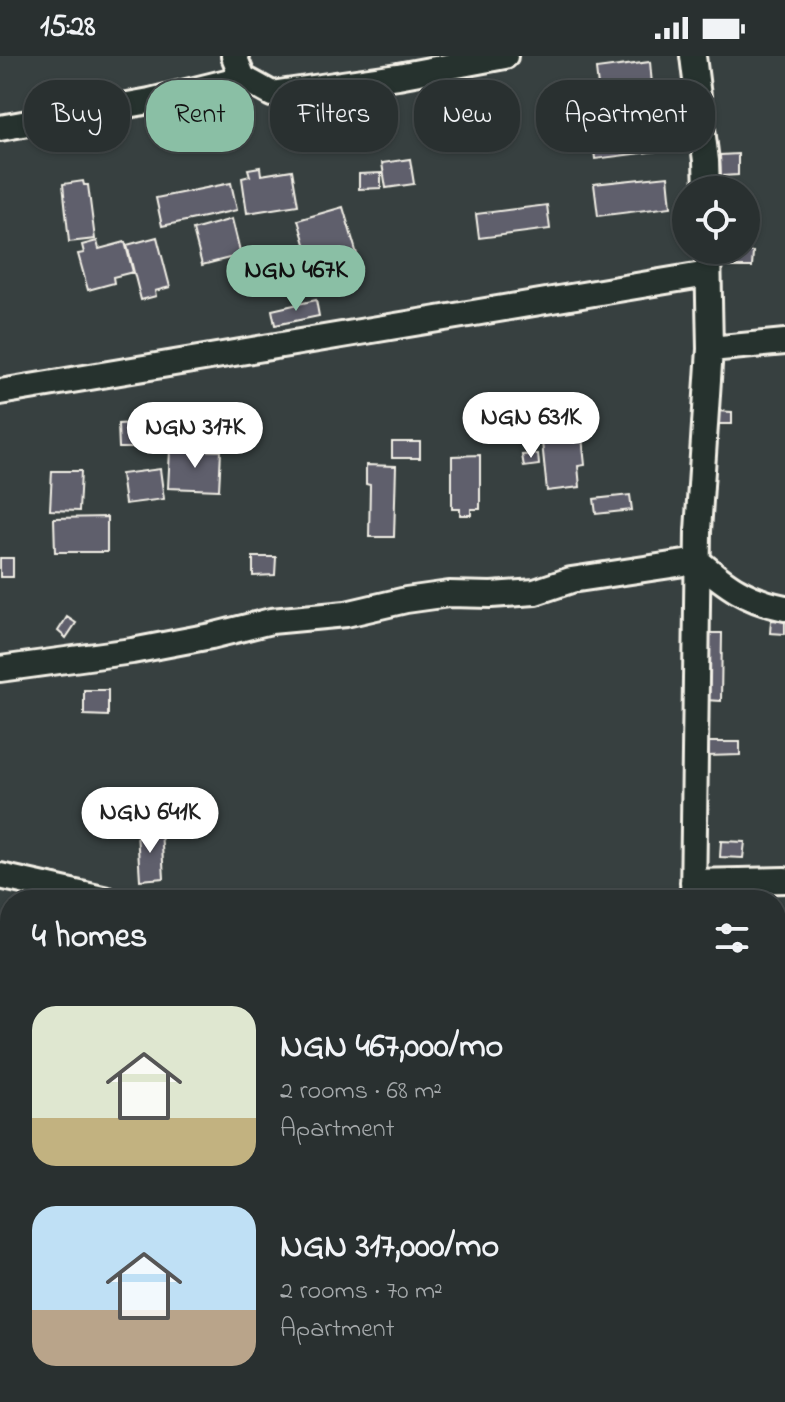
<!DOCTYPE html>
<html lang="en">
<head>
<meta charset="utf-8">
<style>
	body { margin:0; font-family:"Indie Flower",sans-serif; background:#313838; color:#f1f3f6; height:100vh; display:flex; flex-direction:column; font-size:30px; white-space:nowrap }
	* { box-sizing:border-box; margin:0 }
	p { font-size:26px; color:#a5a9ab }
	.icon { flex:none; width:44px; height:44px; fill:none; stroke:currentColor; stroke-width:2; stroke-linecap:round; stroke-linejoin:round }
	.map { position:relative; flex:1; overflow:hidden }
	.drawer { position:absolute; left:0px; top:834px; width:786px; height:512px; display:flex; flex-direction:column; background:#293030; border-radius:32px 32px 0 0; box-shadow:0 2px 6px #0004,0 0 0 2px #454b4c }
	.drawer>* { flex:none }
	.banner { position:absolute; left:24px; top:24px; width:738px; height:72px; display:flex; gap:16px }
	.fabs { position:absolute; left:672px; top:120px; display:grid; gap:16px }
	.fabs a { display:grid; place-items:center; width:88px; height:88px; border-radius:50%; background:#293030; box-shadow:0 2px 6px #0004,0 0 0 2px #454b4c; font-size:40px }
	.price { position:absolute; translate:-50% -68px; padding:0 18px; border-radius:28px; background:#fff; color:#222; font-size:26px; line-height:52px; filter:drop-shadow(0 2px 4px #0008) }
	.price::after { content:''; position:absolute; left:50%; top:48px; width:24px; height:18px; margin-left:-12px; background:inherit; clip-path:polygon(0 0,100% 0,50% 100%) }
	.price.selected { background:#8abfa5; color:#111 }
	ul { padding:0; list-style:none }
	li { display:flex; align-items:center; gap:24px; height:200px; padding:0 32px }
	li span { display:grid; place-items:center; flex:none; width:224px; height:160px; border-radius:24px; color:#555 }
	li>.icon { margin-inline-start:auto }
	span .icon { width:96px; height:96px; fill:#fffc; stroke-width:1 }
	li b { font-size:34px }
	h2 { display:flex; justify-content:space-between; align-items:center; height:96px; padding:0 32px; font-size:34px }
	.chip { padding:0 28px; border-radius:32px; background:#293030; box-shadow:0 2px 6px #0004,0 0 0 2px #454b4c; font-size:28px; line-height:72px }
	.chip.selected { background:#8abfa5; color:#111 }
	.status { display:flex; justify-content:space-between; align-items:center; height:56px; padding:0 40px; background:#293030; direction:ltr }
	.status svg { height:22px; fill:currentColor }
	.map>svg:first-child { display:block }
	.building { fill:#5f5f6c; stroke:#f4f1e8; stroke-width:2 }
	.lines { fill:none; stroke-linecap:round; stroke-linejoin:round }
	.minor-casing { stroke:#f4f1e8; stroke-width:30 }
	.minor { stroke:#26332d; stroke-width:24 }
</style>
</head>
<body>
<div class="status"><b>15:28</b><svg viewBox="0 0 49 12"><path d="M0 12V9h3v3zM5 12V6h3v6zM10 12V3h3v9zM15 12V0h3v12zM26 1h20v11H26zM47 4h2v5h-2z"/></svg></div>
<div class="map">
<svg width="785" height="1346" viewBox="0 0 785 1346">
	<rect width="100%" height="100%" fill="#374040"/>
	<filter id="ink" filterUnits="userSpaceOnUse"><feTurbulence type="fractalNoise" baseFrequency=".0125" numOctaves="2"/><feDisplacementMap in="SourceGraphic" scale="16" xChannelSelector="R" yChannelSelector="G"/><feConvolveMatrix kernelMatrix="1 2 1 2 8 2 1 2 1" color-interpolation-filters="sRGB"/></filter>
	<g filter="url(#ink)">
		<path class="building" d="M 650,6 L 653,40 L 600,47 L 596,13 Z
			M 362,24 L 366,63 L 350,65 L 346,26 Z
			M 296,37 L 311,37 L 311,75 L 295,75 Z
			M 654,59 L 658,95 L 595,103 L 591,67 Z
			M 738,98 L 738,119 L 721,120 L 720,99 Z
			M 410,103 L 414,128 L 386,132 L 382,107 Z
			M 260,111 L 261,119 L 292,114 L 298,149 L 247,157 L 242,122 L 250,120 L 248,113 Z
			M 381,117 L 381,132 L 359,133 L 359,118 Z
			M 668,120 L 671,151 L 598,160 L 594,128 Z
			M 83,125 L 84,129 L 88,129 L 95,183 L 69,186 L 63,128 Z
			M 231,127 L 237,154 L 162,170 L 156,142 Z
			M 547,149 L 550,173 L 479,182 L 476,158 Z
			M 343,151 L 361,212 L 316,225 L 298,164 Z
			M 232,163 L 241,199 L 202,209 L 193,174 Z
			M 157,181 L 170,231 L 155,235 L 156,240 L 141,244 L 127,189 Z
			M 97,185 L 99,193 L 125,186 L 133,216 L 113,221 L 114,227 L 88,234 L 78,198 L 84,197 L 82,189 Z
			M 727,195 L 753,196 L 752,211 L 727,211 Z
			M 316,244 L 319,260 L 275,269 L 272,254 Z
			M 715,355 L 732,356 L 732,368 L 715,368 Z
			M 135,367 L 136,392 L 119,392 L 118,368 Z
			M 582,381 L 585,409 L 578,410 L 580,431 L 547,435 L 542,386 Z
			M 392,386 L 420,386 L 420,402 L 392,402 Z
			M 170,394 L 221,395 L 219,434 L 168,432 Z
			M 538,398 L 539,409 L 524,411 L 522,399 Z
			M 480,399 L 480,453 L 471,453 L 471,459 L 460,459 L 460,453 L 452,453 L 452,400 Z
			M 366,409 L 396,410 L 394,481 L 369,481 L 370,429 L 366,428 Z
			M 160,413 L 164,443 L 125,448 L 121,418 Z
			M 52,415 L 81,415 L 79,455 L 50,454 Z
			M 630,439 L 632,454 L 596,458 L 594,443 Z
			M 107,461 L 107,496 L 55,496 L 54,462 Z
			M 253,501 L 276,501 L 275,519 L 253,520 Z
			M 0,502 L 13,502 L 13,521 L 0,521 Z
			M 67,561 L 76,567 L 66,582 L 58,575 Z
			M 771,564 L 785,565 L 785,578 L 770,577 Z
			M 706,577 L 722,577 L 721,645 L 705,644 Z
			M 84,634 L 108,634 L 108,660 L 84,659 Z
			M 707,686 L 740,686 L 740,699 L 707,700 Z
			M 161,774 L 164,822 L 140,824 L 137,776 Z
			M 721,785 L 745,786 L 743,802 L 720,801 Z
			M 743,837 L 743,844 L 706,844 L 706,838 Z
			M 783,1294 L 785,1297 L 785,1346 L 775,1336 L 776,1301 Z
			M 678,1336 L 691,1336 L 699,1346 L 667,1346 Z"/>
		<g class="lines">
			<defs>
				<path id="minor" d="M 234,0 L 243,22 L 272,38 L 398,20 L 505,0
					M 693,0 L 706,105 L 707,134
					M 0,72 L 150,45 L 243,22
					M 710,293 L 785,286
					M 0,336 L 708,218
					M 0,613 L 132,595 L 211,580 L 271,565 L 346,558 L 406,544 L 449,538 L 491,539 L 535,536 L 571,524 L 698,505 C 727,530 746,544 785,552
					M 0,820 L 107,844
					M 693,826 L 785,824
					M 693,844 L 698,475 L 710,293 L 708,194
					M 776,1101 L 785,1101
					M 622,1346 L 625,1336"/>
			</defs>
			<use href="#minor" class="minor-casing"/>
			<use href="#minor" class="minor"/>
		</g>
	</g>
</svg>
<div class="fabs">
<a><svg class="icon" aria-label="locate" viewBox="0 0 24 24"><circle cx="12" cy="12" r="6"/><path d="M12 2v4M12 18v4M2 12h4M18 12h4"/></svg></a>
</div>
<b class="price selected" style="left:296px;top:257px">NGN 467K</b>
<b class="price" style="left:531px;top:404px">NGN 631K</b>
<b class="price" style="left:195px;top:414px">NGN 317K</b>
<b class="price" style="left:150px;top:799px">NGN 641K</b>
<div class="banner">
<a class="chip">Buy</a>
<a class="chip selected">Rent</a>
<a class="chip">Filters</a>
<a class="chip">New</a>
<a class="chip">Apartment</a>
</div>
<section class="drawer">
<h2>4 homes<svg class="icon" aria-label="filters" viewBox="0 0 24 24"><path d="M4 7h16M4 17h16"/><circle cx="9" cy="7" r="2"/><circle cx="15" cy="17" r="2"/></svg></h2>
<ul>
<li><span style="background:linear-gradient(#dfe7d0 70%,#c2b280 0)"><svg class="icon" aria-label="home" viewBox="0 0 24 24"><path d="M3 11l9-7 9 7M6 9v11h12V9"/></svg></span><div><b>NGN 467,000/mo</b><p>2 rooms · 68 m²</p><p>Apartment</p></div></li>
<li><span style="background:linear-gradient(#bfe0f5 65%,#b9a48a 0)"><svg class="icon" aria-label="home" viewBox="0 0 24 24"><path d="M3 11l9-7 9 7M6 9v11h12V9"/></svg></span><div><b>NGN 317,000/mo</b><p>2 rooms · 70 m²</p><p>Apartment</p></div></li>
</ul>
</section>
</div>
</body>
</html>
